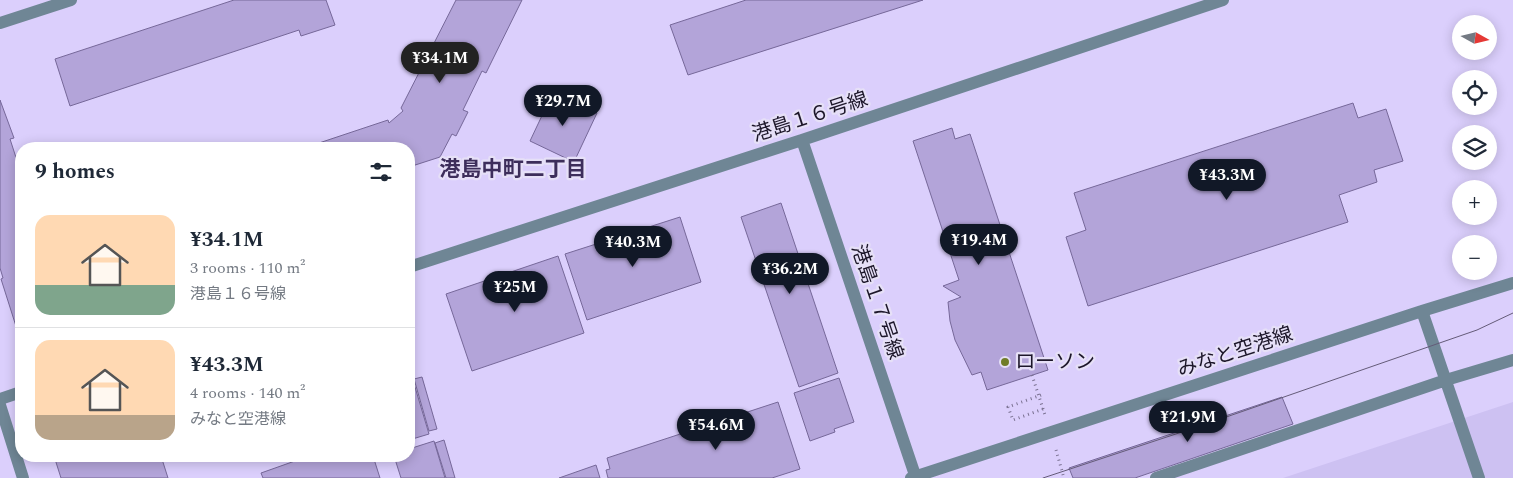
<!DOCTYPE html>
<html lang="en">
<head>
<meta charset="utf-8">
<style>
	body { margin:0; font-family:Spectral,"Noto Sans JP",serif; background:#f2f2f3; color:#1f2937; height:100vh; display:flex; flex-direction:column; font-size:19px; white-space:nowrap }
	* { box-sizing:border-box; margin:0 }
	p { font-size:16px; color:#747a83 }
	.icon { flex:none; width:28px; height:28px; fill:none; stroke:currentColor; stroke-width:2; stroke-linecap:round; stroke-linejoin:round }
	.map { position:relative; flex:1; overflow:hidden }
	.drawer { position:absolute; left:15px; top:142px; width:400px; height:320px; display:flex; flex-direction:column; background:#fff; border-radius:20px; box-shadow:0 2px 12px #0003 }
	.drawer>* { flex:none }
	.needle { width:32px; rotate:98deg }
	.controls { position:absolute; left:1452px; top:15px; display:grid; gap:10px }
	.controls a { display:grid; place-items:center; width:45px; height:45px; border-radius:50%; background:#fff; box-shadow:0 2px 12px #0003; font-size:25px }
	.price { position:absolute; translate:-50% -42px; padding:0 11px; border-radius:18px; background:#111827; color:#fff; font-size:16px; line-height:32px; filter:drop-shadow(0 1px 2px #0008) }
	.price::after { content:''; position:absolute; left:50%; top:30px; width:15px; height:11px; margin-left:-8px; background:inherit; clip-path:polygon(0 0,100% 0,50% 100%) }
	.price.selected { background:#222; color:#fff }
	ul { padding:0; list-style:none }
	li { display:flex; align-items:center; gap:15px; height:125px; padding:0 20px }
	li+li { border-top:1px solid #e0e1e3 }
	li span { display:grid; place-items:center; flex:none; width:140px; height:100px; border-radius:15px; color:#555 }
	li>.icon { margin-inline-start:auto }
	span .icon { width:60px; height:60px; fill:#fffc; stroke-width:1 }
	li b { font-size:21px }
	h2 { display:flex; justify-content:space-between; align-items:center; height:60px; padding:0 20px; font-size:21px }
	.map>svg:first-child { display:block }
	.built { fill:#cdc1f2 }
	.building { fill:#b3a4d9; stroke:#766899 }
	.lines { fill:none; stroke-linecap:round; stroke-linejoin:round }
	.path { stroke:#7b7292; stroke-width:3; stroke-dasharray:1 4; stroke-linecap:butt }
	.minor { stroke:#6f8695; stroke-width:12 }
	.tram { stroke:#645b78; stroke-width:1 }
	.poi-dot { fill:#707c28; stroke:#e6e0f7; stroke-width:2 }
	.labels { text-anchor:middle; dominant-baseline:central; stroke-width:4.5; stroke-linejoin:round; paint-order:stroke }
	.street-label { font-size:20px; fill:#1c1629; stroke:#e6e0f7 }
	.poi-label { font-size:20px; fill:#1c1629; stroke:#e6e0f7; text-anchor:start }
	.neighbourhood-label { font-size:21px; font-weight:bold; fill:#3d2e5b; stroke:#e6e0f7 }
</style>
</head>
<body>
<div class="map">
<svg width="1513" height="478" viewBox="0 0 1513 478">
	<rect width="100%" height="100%" fill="#dbcffc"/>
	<path class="built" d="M 1513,402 L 1513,478 L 1283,478 Z"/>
	<path class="building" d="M 234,0 L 326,0 L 335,25 L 301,36 L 299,30 L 70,106 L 55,59 Z
		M 456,0 L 522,0 L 486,73 L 482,71 L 463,110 L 468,112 L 456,136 L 452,134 L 440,157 L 409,167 L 409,149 L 301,149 L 388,120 L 389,123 L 403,111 L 401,108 Z
		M 746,0 L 923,0 L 688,75 L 670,25 Z
		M 551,93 L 597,113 L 574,162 L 530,141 L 547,105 L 543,99 L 544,94 Z
		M 0,100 L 14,138 L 10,139 L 21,173 L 21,342 L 1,279 L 3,278 L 0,268 Z
		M 1353,103 L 1358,118 L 1386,109 L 1403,161 L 1374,170 L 1377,182 L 1339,195 L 1348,222 L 1088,306 L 1066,237 L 1086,230 L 1074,193 Z
		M 952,128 L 955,139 L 970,134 L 1048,370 L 987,390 L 981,372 L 972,375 L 955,340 L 950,321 L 948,302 L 961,297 L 943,286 L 959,280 L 913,141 Z
		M 781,203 L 838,373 L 799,387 L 741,217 Z
		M 680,217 L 701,282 L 587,320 L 565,254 Z
		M 558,256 L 584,333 L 472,371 L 446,294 Z
		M 412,377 L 429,434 L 409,440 L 409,378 Z
		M 422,377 L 437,429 L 429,431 L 414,379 Z
		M 839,378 L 854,422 L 834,429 L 835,432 L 810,441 L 794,393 Z
		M 1282,397 L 1293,424 L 1135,478 L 1073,478 L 1069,468 Z
		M 778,402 L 800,469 L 772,478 L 608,478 L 606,470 L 610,469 L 607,458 Z
		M 444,440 L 455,478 L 446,478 L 435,443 Z
		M 434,441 L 445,478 L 401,478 L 394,456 L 409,456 L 409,449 Z
		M 54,456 L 161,456 L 168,478 L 61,478 Z
		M 309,456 L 373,456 L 380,478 L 263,478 L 261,473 Z
		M 596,465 L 600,478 L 559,478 Z"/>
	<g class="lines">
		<path class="path" d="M 1032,375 L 1045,415
			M 1043,409 L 1013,420 L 1008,407 L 1044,394
			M 1056,450 L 1064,478"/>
		<path class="minor" d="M 0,23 L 71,0
			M 802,140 L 916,478
			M 409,267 L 802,140 L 1223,0
			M 1422,311 L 1479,478
			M 0,399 L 21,392
			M 0,405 L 23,478
			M 911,478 L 1422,311 L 1513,283
			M 1156,478 L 1446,380 L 1513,360"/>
		<path class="tram" d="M 1043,478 L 1209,423 L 1477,330 L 1513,313"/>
	</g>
	<circle class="poi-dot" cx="1005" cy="362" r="5"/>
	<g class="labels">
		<g class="street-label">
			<text transform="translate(810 117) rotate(-18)">港島１６号線</text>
			<text transform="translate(877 302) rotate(71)">港島１７号線</text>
			<text transform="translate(1235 352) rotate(-18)">みなと空港線</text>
		</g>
		<g class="poi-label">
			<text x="1015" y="362">ローソン</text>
		</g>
		<g class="neighbourhood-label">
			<text x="513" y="170">港島中町二丁目</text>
		</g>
	</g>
</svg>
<div class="controls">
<a><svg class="needle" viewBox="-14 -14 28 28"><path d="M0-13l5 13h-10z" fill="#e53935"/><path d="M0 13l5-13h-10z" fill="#747a83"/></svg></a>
<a><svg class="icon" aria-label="locate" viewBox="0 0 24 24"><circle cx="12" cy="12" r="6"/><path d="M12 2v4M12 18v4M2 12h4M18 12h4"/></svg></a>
<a><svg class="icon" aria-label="layers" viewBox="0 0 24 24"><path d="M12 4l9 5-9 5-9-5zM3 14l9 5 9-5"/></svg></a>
<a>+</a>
<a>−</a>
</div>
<b class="price selected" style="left:440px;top:84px">¥34.1M</b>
<b class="price" style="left:563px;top:127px">¥29.7M</b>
<b class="price" style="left:1227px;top:201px">¥43.3M</b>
<b class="price" style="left:979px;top:266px">¥19.4M</b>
<b class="price" style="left:633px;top:268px">¥40.3M</b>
<b class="price" style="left:790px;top:295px">¥36.2M</b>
<b class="price" style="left:515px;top:313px">¥25M</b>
<b class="price" style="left:1188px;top:443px">¥21.9M</b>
<b class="price" style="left:716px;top:451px">¥54.6M</b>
<section class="drawer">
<h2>9 homes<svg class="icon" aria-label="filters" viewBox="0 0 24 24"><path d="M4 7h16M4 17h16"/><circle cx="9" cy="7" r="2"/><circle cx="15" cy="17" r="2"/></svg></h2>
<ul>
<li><span style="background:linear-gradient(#ffd9b3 70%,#7fa58c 0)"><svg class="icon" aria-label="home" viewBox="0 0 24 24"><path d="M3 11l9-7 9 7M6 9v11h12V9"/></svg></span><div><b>¥34.1M</b><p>3 rooms · 110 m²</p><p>港島１６号線</p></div></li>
<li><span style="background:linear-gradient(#ffd9b3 75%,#b9a48a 0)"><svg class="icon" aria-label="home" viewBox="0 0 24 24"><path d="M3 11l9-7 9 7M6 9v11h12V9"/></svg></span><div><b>¥43.3M</b><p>4 rooms · 140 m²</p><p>みなと空港線</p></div></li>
</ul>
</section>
</div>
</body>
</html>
